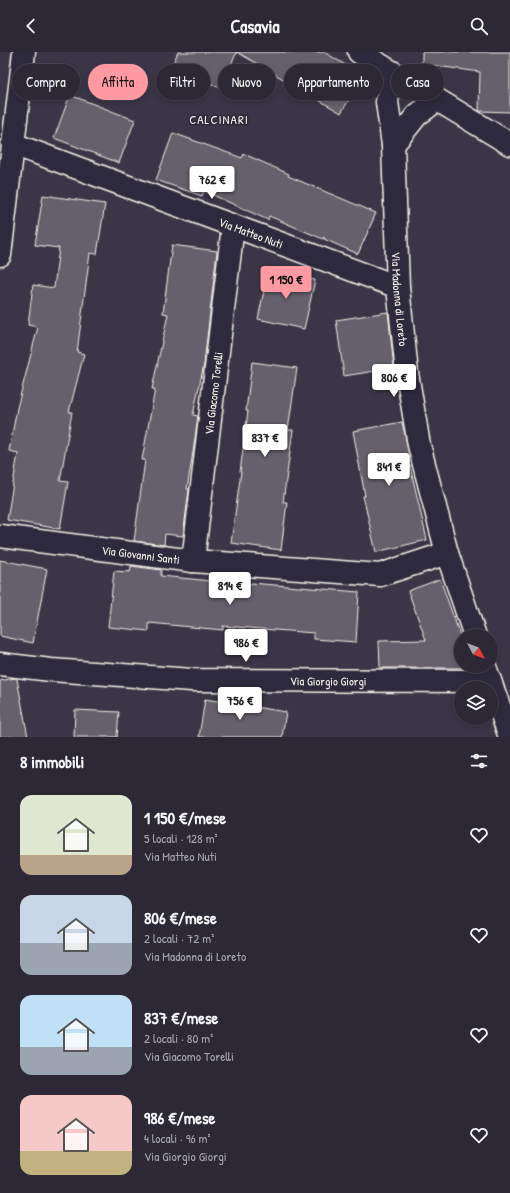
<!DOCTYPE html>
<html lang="it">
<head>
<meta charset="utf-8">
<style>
	body { margin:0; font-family:"Patrick Hand",sans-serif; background:#383441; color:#f1f3f6; height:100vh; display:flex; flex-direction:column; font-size:15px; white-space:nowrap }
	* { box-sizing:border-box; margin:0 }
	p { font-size:13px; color:#a6a6ad }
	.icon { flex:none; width:22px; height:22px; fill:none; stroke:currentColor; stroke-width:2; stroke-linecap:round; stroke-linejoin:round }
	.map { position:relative; height:685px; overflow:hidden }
	.drawer { display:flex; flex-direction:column; background:#2c2835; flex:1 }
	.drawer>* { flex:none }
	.guide { position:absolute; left:12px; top:12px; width:486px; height:36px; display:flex; gap:8px }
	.needle { width:26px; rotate:131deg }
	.controls { position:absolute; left:454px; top:577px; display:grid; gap:8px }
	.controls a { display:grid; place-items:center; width:44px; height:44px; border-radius:50%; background:#2c2835; box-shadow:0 2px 6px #0003,0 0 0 1px #484450; font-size:20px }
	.price { position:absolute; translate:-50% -34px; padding:0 9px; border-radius:4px; background:#fff; color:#222; font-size:13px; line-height:26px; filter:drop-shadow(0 1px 2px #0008) }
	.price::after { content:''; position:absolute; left:50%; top:24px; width:12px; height:9px; margin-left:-6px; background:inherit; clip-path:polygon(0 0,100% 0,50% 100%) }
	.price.current { background:#ff9aa2; color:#111 }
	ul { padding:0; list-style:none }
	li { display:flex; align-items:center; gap:12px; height:100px; padding:0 20px }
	li span { display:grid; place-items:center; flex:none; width:112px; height:80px; border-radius:12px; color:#555 }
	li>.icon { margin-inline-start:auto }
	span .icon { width:48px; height:48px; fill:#fffc; stroke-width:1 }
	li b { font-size:17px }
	h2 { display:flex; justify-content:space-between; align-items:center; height:48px; padding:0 20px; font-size:17px }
	.chip { padding:0 14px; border-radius:18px; background:#2c2835; box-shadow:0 2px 6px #0003,0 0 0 1px #484450; font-size:14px; line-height:36px }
	.chip.current { background:#ff9aa2; color:#111 }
	header { display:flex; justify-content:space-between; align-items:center; height:52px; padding:0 20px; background:#2c2835; font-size:18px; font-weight:800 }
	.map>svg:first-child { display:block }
	.building { fill:#65616c; stroke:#f4f1e8 }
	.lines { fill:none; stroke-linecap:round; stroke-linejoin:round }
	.minor-casing { stroke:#f4f1e8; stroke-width:25 }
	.minor { stroke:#2f2a3d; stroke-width:22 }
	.labels { text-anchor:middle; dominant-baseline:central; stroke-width:3.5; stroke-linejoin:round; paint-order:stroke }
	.street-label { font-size:12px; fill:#f4f1e8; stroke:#2f2a3d }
	.neighbourhood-label { font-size:13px; letter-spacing:1px; fill:#f4f1e8; stroke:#2f2a3d }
</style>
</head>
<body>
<header><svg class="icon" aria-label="back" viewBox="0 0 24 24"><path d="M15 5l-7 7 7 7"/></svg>Casavia<svg class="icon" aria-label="search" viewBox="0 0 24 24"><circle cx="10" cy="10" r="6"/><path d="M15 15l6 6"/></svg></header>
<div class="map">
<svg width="510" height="685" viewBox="0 0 510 685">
	<rect width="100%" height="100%" fill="#3b3647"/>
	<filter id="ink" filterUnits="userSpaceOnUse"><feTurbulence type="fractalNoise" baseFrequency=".025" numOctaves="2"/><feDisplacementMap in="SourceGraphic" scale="8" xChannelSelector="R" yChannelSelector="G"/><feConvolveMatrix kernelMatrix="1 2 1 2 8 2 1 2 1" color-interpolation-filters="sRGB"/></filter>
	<g filter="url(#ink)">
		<path class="building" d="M 178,0 L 237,0 L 220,36 L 172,14 Z
			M 237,0 L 324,0 L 349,15 L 348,16 L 363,25 L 341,61 Z
			M 422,0 L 510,0 L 510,60 L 479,59 L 480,20 L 422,12 Z
			M 70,43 L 135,68 L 119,111 L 54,86 Z
			M 173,81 L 242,106 L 244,102 L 289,122 L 288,124 L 376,161 L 358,202 L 324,187 L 324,185 L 323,187 L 269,164 L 268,168 L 204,139 L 202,144 L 156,128 Z
			M 43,143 L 105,152 L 97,202 L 90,201 L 77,300 L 84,302 L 69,360 L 72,360 L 60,429 L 68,430 L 60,477 L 7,468 L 18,401 L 9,399 L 17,356 L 38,275 L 28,273 L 33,233 L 54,236 L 59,196 L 35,193 Z
			M 172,193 L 217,199 L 204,312 L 193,363 L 198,364 L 193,400 L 187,437 L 189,437 L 183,484 L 165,482 L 164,493 L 134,489 L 145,408 L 142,408 L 155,337 L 152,337 L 168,262 L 163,261 Z
			M 268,219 L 315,228 L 304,277 L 258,267 Z
			M 388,260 L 394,316 L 344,324 L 336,268 Z
			M 252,310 L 297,316 L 288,378 L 293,378 L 283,450 L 287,450 L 281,498 L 231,491 L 241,420 L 240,420 L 248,359 L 246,359 Z
			M 402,370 L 412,414 L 410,414 L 427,488 L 376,500 L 363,444 L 365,444 L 353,379 Z
			M 0,508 L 47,517 L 33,591 L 0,584 Z
			M 131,514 L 161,518 L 161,524 L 251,533 L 251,531 L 359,540 L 356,590 L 314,587 L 314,581 L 223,574 L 223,578 L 149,571 L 149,579 L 108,575 L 114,519 L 130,520 Z
			M 440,527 L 461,586 L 461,616 L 380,616 L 379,589 L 426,588 L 408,539 Z
			M 15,626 L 17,627 L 28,685 L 0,685 L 0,629 Z
			M 205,647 L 286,660 L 282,685 L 199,685 Z
			M 75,658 L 119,660 L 117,685 L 74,685 Z"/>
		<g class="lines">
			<defs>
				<g id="minor">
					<path d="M 359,0 L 510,92"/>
					<path id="s1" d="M 392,20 L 387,50 L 393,93 L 398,235 L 407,321 L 419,393 L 447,501 L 475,584"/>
					<path id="s2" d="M 13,92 L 398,235"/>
					<path d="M 393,93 L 417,63 L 437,48"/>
					<path d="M 0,203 L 24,0"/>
					<path id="s3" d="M 0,484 L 193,509 L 380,523 L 447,501"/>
					<path id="s4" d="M 193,509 L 233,174"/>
					<path id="s5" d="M 0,612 L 51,618 L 192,628 L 490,629"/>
					<path d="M 485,615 L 510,685"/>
				</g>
			</defs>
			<use href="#minor" class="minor-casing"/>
			<use href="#minor" class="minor"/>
		</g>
	</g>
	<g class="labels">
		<g class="street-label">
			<text stroke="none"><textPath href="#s2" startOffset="254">Via Matteo Nuti</textPath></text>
			<text stroke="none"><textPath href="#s1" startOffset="228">Via Madonna di Loreto</textPath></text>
			<text stroke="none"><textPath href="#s4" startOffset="169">Via Giacomo Torelli</textPath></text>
			<text stroke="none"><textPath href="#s3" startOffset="142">Via Giovanni Santi</textPath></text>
			<text stroke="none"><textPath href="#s5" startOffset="329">Via Giorgio Giorgi</textPath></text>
		</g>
		<g class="neighbourhood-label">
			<text x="219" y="67">CALCINARI</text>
		</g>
	</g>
</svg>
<div class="controls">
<a><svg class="needle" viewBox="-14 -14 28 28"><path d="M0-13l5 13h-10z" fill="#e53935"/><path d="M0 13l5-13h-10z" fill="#a6a6ad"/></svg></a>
<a><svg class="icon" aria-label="layers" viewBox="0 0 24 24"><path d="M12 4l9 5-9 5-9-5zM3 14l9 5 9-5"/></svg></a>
</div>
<b class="price" style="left:212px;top:148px">762 €</b>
<b class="price current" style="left:286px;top:248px">1 150 €</b>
<b class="price" style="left:394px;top:346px">806 €</b>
<b class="price" style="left:265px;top:406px">837 €</b>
<b class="price" style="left:389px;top:435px">841 €</b>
<b class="price" style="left:230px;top:554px">814 €</b>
<b class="price" style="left:246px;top:611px">986 €</b>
<b class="price" style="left:240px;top:669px">756 €</b>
<div class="guide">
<a class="chip">Compra</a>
<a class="chip current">Affitta</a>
<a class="chip">Filtri</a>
<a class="chip">Nuovo</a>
<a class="chip">Appartamento</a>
<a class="chip">Casa</a>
</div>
</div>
<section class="drawer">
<h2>8 immobili<svg class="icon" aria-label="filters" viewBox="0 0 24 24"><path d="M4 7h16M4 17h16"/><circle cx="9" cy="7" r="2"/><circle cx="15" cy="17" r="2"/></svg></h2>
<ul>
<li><span style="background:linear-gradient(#dfe7d0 75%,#b9a48a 0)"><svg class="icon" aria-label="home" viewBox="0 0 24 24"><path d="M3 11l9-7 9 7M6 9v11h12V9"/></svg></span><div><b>1 150 €/mese</b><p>5 locali · 128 m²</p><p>Via Matteo Nuti</p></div><svg class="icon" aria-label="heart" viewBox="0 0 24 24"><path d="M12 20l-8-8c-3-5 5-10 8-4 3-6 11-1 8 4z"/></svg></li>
<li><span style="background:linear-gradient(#c9d6e8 60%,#9aa5b1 0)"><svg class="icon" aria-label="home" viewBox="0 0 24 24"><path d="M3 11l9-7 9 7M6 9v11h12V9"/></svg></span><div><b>806 €/mese</b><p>2 locali · 72 m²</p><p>Via Madonna di Loreto</p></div><svg class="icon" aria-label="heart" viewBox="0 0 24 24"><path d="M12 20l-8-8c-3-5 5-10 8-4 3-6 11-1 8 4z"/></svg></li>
<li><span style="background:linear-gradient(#bfe0f5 65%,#9aa5b1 0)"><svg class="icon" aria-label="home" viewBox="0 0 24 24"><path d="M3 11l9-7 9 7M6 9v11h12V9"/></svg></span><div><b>837 €/mese</b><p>2 locali · 80 m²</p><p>Via Giacomo Torelli</p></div><svg class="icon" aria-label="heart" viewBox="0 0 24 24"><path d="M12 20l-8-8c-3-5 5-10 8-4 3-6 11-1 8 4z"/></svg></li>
<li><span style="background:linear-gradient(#f6c9c9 70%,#c2b280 0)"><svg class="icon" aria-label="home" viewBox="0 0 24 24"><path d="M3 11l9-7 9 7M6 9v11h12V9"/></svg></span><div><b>986 €/mese</b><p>4 locali · 96 m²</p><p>Via Giorgio Giorgi</p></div><svg class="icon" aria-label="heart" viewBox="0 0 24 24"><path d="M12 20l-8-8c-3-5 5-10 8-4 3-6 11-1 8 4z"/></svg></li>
</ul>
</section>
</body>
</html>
